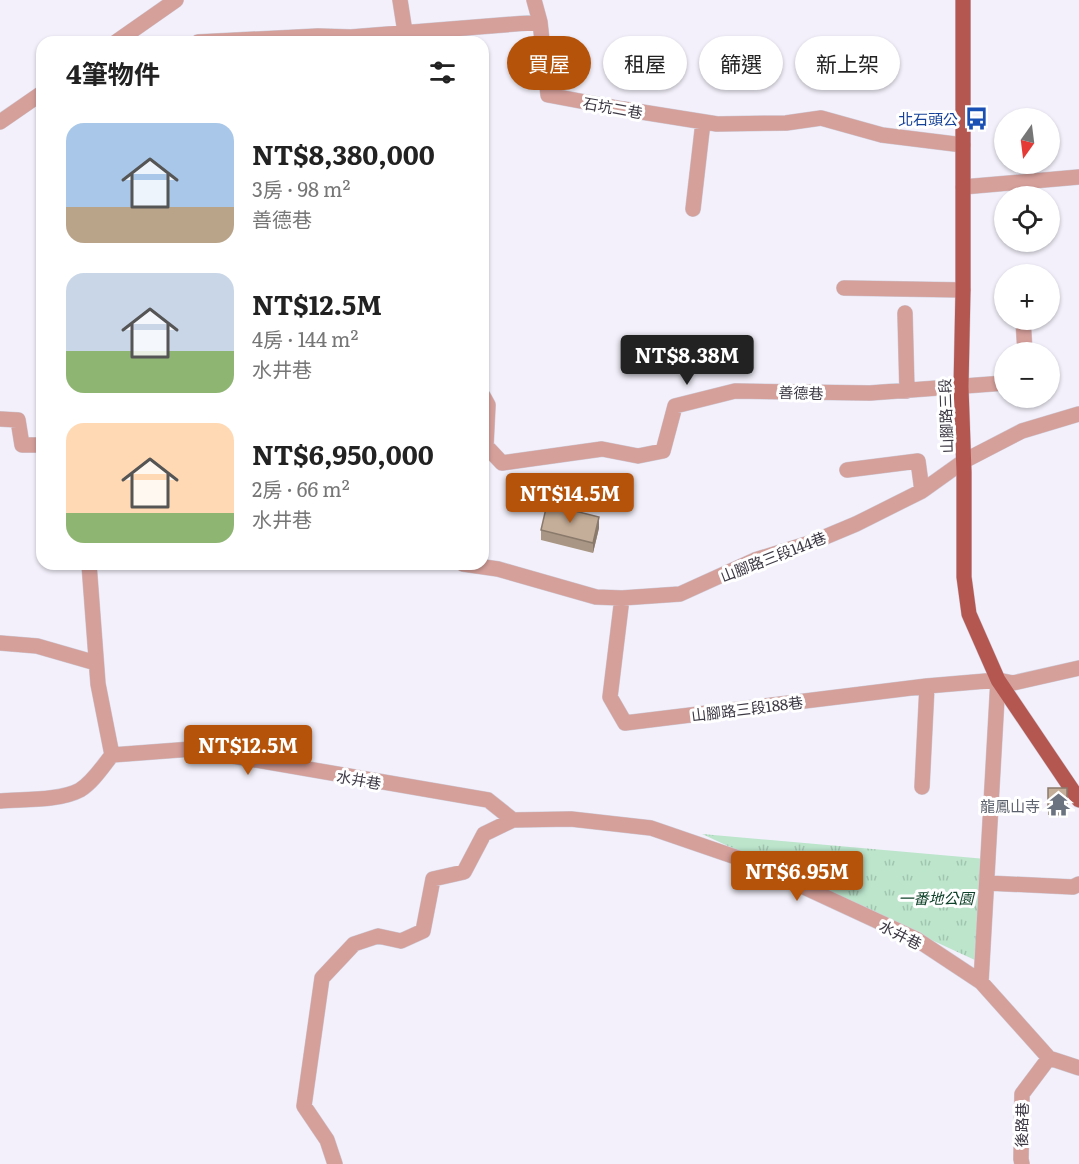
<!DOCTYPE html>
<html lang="zh-TW">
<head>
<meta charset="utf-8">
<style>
	body { margin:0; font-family:Literata,"Noto Sans TC",serif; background:#f2f2f2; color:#222; height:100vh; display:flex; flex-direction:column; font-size:22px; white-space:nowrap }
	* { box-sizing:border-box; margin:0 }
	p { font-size:20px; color:#767676 }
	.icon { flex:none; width:33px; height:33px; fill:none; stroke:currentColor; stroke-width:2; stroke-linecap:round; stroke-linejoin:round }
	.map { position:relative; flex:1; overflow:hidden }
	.details { position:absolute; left:36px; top:36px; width:453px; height:534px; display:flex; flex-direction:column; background:#fff; border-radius:18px; box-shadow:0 2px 4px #0004 }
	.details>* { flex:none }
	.guide { position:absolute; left:507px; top:36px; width:482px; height:54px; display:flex; gap:12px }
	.needle { width:39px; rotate:194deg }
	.buttons { position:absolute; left:994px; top:108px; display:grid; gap:12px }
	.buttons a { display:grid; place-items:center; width:66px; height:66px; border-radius:50%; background:#fff; box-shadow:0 2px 4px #0004; font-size:30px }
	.price { position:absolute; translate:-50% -51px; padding:0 14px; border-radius:6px; background:#b45309; color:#fff; font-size:20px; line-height:39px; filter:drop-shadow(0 2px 3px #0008) }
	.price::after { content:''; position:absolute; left:50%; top:36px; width:18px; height:14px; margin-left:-9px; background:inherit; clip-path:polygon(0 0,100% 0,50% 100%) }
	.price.active { background:#222; color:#fff }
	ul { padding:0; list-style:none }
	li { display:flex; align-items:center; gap:18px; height:150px; padding:0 30px }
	li span { display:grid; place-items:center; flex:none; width:168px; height:120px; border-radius:18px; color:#555 }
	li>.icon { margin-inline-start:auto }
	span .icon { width:72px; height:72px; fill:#fffc; stroke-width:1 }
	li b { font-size:26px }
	h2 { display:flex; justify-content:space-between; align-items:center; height:72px; padding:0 30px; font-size:26px }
	.tag { padding:0 21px; border-radius:27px; background:#fff; box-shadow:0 2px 4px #0004; font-size:21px; line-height:54px }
	.tag.active { background:#b45309; color:#fff }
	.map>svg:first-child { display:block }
	.park { fill:url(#park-tufts) }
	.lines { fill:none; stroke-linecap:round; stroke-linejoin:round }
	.minor-casing { stroke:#cfcbd6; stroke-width:16 }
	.major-casing { stroke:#cfcbd6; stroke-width:16 }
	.minor { stroke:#d59f9a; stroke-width:15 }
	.major { stroke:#b45751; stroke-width:15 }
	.wall { fill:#a99684 }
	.shaded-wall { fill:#8a7a6b }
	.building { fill:#c5ae99; stroke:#8a7a6b; stroke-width:1.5 }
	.labels { text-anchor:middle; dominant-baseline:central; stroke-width:6; stroke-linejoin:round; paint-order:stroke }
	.street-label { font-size:15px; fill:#3d3944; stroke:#fff }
	.transit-label { font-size:15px; fill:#164399; stroke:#fff; text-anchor:end }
	.worship-label { font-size:15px; fill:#5b616d; stroke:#fff; text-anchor:end }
	.park-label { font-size:15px; font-style:italic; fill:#0e4129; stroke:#fff }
</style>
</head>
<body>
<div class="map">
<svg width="1079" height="1164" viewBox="0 0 1079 1164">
	<defs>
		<pattern id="park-tufts" width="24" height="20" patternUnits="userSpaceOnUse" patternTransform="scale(1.5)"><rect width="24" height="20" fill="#bce5cc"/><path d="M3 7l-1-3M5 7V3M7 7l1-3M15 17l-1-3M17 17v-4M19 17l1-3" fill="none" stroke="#a2c5b0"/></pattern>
	</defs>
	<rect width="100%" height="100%" fill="#f3f0fb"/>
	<path class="park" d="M 702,834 L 986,859 L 977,961 Z"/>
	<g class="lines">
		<defs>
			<path id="minor" d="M 400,0 L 405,32
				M 534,0 L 540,22
				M 116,42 L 176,0
				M 198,42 L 318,36 L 351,37 L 540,22 L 548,95 L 623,109 L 717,124 L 786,123 L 821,118 L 882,135 L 963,145
				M 0,122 L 42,93
				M 963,187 L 1079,177
				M 693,209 L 703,122
				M 844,288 L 963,290
				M 905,313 L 907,391
				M 1023,320 L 1025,352
				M 483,396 L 488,405 L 486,446 L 502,463 L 602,449 L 638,456 L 663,451 L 675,406 L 735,391 L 870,393 L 1005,383
				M 0,419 L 18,420 L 22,445 L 42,445
				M 847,470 L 918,461 L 922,491
				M 89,564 L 98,684 L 112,755
				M 463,564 L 498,569 L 596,597 L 622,598 L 680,594 L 755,560 L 813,542 L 856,524 L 922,491 L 964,461 L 1022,431 L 1079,414
				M 622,598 L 610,697 L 625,723 L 927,686 L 998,680 L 1013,683 L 1079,668
				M 0,643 L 37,646 L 96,663
				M 922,787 L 927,686
				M 0,801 C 22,799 60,801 80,790 C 93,782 103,766 112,755 L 192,749 L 488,800 L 513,820
				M 987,883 L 1073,887 L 1079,884
				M 981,982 L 998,680
				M 335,1164 L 327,1140 L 304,1106 L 322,978 L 354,944 L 378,936 L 401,941 L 423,931 L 433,879 L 464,872 L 484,834 L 513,820 L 571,819 L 651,828 L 750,862 L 916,939 L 981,982 L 1049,1058 L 1079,1068
				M 1022,1164 L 1021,1159 L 1022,1094 L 1049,1058"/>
			<path id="major" d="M 963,0 L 963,290 L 961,387 L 964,472 L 964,577 L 969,614 L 998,680 L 1079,800"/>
		</defs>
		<use href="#minor" class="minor-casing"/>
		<use href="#major" class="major-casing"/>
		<use href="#minor" class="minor"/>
		<use href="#major" class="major"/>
	</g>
	<path class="wall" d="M 599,528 L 593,553 L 541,540 L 541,530 Z
		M 1048,788 L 1067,788 L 1067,816 L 1048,815 Z"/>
	<path class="shaded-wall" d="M 599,517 L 599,528 L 593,553 L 593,543 Z"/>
	<path class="building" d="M 547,504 L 599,517 L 593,543 L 541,530 Z
		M 1048,788 L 1067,788 L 1067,808 L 1048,808 Z"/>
	<defs>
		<symbol id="bus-bare" viewBox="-9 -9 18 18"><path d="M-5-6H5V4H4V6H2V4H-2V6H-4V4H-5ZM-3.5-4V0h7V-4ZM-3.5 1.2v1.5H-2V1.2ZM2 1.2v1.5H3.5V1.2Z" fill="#1a4fb4" stroke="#fff" stroke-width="2.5" paint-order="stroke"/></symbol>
		<symbol id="temple-bare" viewBox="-9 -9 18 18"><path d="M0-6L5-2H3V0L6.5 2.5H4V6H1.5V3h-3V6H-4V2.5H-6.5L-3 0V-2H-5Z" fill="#6b7280" stroke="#fff" stroke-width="2.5" paint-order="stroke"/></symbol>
	</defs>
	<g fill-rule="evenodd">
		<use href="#bus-bare" x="960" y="102" width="33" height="33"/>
		<use href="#temple-bare" x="1042" y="788" width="33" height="33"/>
	</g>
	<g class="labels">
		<g class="street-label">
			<text transform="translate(613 107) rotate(10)">石坑二巷</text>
			<text transform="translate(801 392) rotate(2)">善德巷</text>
			<text transform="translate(945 416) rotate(-92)">山腳路三段</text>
			<text transform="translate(773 556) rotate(-21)">山腳路三段144巷</text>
			<text transform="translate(747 708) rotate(-7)">山腳路三段188巷</text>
			<text transform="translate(359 779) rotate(10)">水井巷</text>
			<text transform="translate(901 934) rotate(27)">水井巷</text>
			<text transform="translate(1021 1125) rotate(-89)">後路巷</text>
		</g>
		<g class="transit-label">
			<text x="958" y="118">北石頭公</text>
		</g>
		<g class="worship-label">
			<text x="1040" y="805">龍鳳山寺</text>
		</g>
		<g class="park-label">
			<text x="936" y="897">一番地公園</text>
		</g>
	</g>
</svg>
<div class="buttons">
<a><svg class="needle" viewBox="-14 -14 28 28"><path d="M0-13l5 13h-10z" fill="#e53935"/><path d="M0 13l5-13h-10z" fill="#767676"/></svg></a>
<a><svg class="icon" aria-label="locate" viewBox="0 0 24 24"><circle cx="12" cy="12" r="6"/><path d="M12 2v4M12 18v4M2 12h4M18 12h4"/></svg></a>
<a>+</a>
<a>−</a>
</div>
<b class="price active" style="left:687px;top:386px">NT$8.38M</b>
<b class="price" style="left:570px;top:524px">NT$14.5M</b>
<b class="price" style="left:248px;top:776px">NT$12.5M</b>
<b class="price" style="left:797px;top:902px">NT$6.95M</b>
<div class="guide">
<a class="tag active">買屋</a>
<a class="tag">租屋</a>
<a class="tag">篩選</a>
<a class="tag">新上架</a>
</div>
<section class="details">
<h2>4筆物件<svg class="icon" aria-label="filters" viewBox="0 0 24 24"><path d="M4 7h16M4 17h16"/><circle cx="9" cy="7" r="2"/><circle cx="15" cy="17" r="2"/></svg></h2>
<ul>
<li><span style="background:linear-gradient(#a9c7e8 70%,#b9a48a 0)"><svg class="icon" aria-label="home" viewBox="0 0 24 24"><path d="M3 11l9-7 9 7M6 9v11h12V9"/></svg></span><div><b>NT$8,380,000</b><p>3房 · 98 m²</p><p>善德巷</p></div></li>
<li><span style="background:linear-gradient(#c9d6e8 65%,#8fb573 0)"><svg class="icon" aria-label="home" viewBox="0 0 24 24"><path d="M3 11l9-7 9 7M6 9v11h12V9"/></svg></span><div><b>NT$12.5M</b><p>4房 · 144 m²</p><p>水井巷</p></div></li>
<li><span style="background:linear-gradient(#ffd9b3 75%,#8fb573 0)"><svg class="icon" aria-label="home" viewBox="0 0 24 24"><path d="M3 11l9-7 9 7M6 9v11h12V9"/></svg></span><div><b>NT$6,950,000</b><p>2房 · 66 m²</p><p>水井巷</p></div></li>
</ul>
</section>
</div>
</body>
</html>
